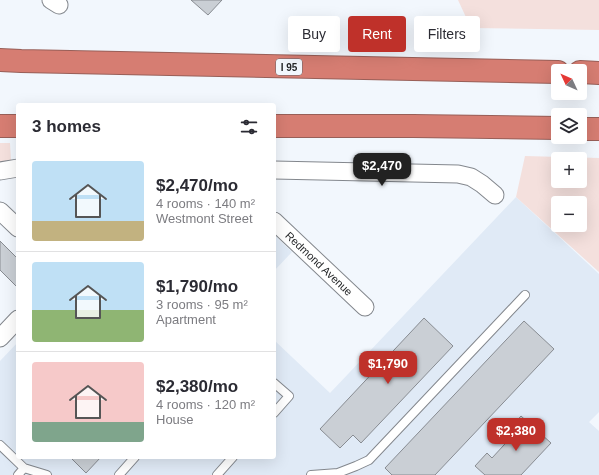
<!DOCTYPE html>
<html lang="en">
<head>
<meta charset="utf-8">
<style>
	body { margin:0; font-family:Helvetica,sans-serif; background:#f2f2f3; color:#2b2b33; height:100vh; display:flex; flex-direction:column; font-size:15px; white-space:nowrap }
	* { box-sizing:border-box; margin:0 }
	p { font-size:13px; color:#7c7c81 }
	.icon { flex:none; width:22px; height:22px; fill:none; stroke:currentColor; stroke-width:2; stroke-linecap:round; stroke-linejoin:round }
	.map { position:relative; flex:1; overflow:hidden }
	.panel { position:absolute; left:16px; top:103px; width:260px; height:356px; display:flex; flex-direction:column; background:#fff; border-radius:4px; box-shadow:0 4px 16px #0002 }
	.panel>* { flex:none }
	.hud { position:absolute; left:288px; top:16px; width:251px; height:36px; display:flex; gap:8px }
	.needle { width:26px; rotate:314deg }
	.fabs { position:absolute; left:551px; top:64px; display:grid; gap:8px }
	.fabs a { display:grid; place-items:center; width:36px; height:36px; border-radius:4px; background:#fff; box-shadow:0 4px 16px #0002; font-size:20px }
	.price { position:absolute; translate:-50% -34px; padding:0 9px; border-radius:8px; background:#bf312a; color:#fff; font-size:13px; line-height:26px; filter:drop-shadow(0 1px 2px #0008) }
	.price::after { content:''; position:absolute; left:50%; top:24px; width:12px; height:9px; margin-left:-6px; background:inherit; clip-path:polygon(0 0,100% 0,50% 100%) }
	.price.active { background:#222; color:#fff }
	ul { padding:0; list-style:none }
	li { display:flex; align-items:center; gap:12px; height:100px; padding:0 16px }
	li+li { border-top:1px solid #e1e1e2 }
	li span { display:grid; place-items:center; flex:none; width:112px; height:80px; border-radius:4px; color:#555 }
	li>.icon { margin-inline-start:auto }
	span .icon { width:48px; height:48px; fill:#fffc; stroke-width:1 }
	li b { font-size:17px }
	h2 { display:flex; justify-content:space-between; align-items:center; height:48px; padding:0 16px; font-size:17px }
	.chip { padding:0 14px; border-radius:4px; background:#fff; box-shadow:0 4px 16px #0002; font-size:14px; line-height:36px }
	.chip.active { background:#bf312a; color:#fff }
	.map>svg:first-child { display:block }
	.built { fill:#e0eaf6 }
	.green { fill:#f4e0dd; fill-rule:evenodd }
	.building { fill:#cacfd5; stroke:#888c92 }
	.lines { fill:none; stroke-linecap:round; stroke-linejoin:round }
	.service-casing { stroke:#83878d; stroke-width:10 }
	.minor-casing { stroke:#83878d; stroke-width:19 }
	.motorway-casing { stroke:#985f58; stroke-width:24 }
	.service { stroke:#fff; stroke-width:8 }
	.minor { stroke:#fff; stroke-width:17 }
	.motorway { stroke:#d67d72; stroke-width:22 }
	.labels { text-anchor:middle; dominant-baseline:central; stroke-width:3.5; stroke-linejoin:round; paint-order:stroke }
	.shield { fill:#f2f7fd; stroke:#626569; stroke-width:1 }
	.shield-label { font-size:10px; font-weight:bold; fill:#252729 }
	.street-label { font-size:11px; fill:#252729; stroke:#f2f7fd }
</style>
</head>
<body>
<div class="map">
<svg width="599" height="475" viewBox="0 0 599 475">
	<rect width="100%" height="100%" fill="#f2f7fd"/>
	<path class="built" d="M 516,197 L 599,274 L 599,412 L 589,422 L 599,431 L 599,475 L 0,475 L 0,361 L 18,342 L 18,457 L 274,457 L 274,340 L 330,393 Z
		M 274,235 L 292,252 L 274,271 Z"/>
	<path class="green" d="M 458,0 L 599,0 L 599,30 L 471,28 Z
		M 0,143 L 10,143 L 11,161 L 0,162 Z
		M 525,156 L 599,158 L 599,272 L 516,197 ZM 558,159 L 580,159 L 580,181 L 558,181 ZM 558,203 L 580,203 L 580,225 L 558,225 Z"/>
	<path class="building" d="M 191,0 L 222,0 L 208,15 Z
		M 0,241 L 18,259 L 18,288 L 0,270 Z
		M 424,318 L 453,346 L 361,443 L 353,435 L 340,448 L 320,429 Z
		M 524,321 L 554,349 L 435,475 L 392,475 L 385,468 Z
		M 521,416 L 551,443 L 521,475 L 485,475 L 475,466 L 487,453 L 492,458 L 515,433 L 510,428 Z
		M 70,457 L 101,457 L 86,473 Z"/>
	<g class="lines">
		<defs>
			<path id="service" d="M 274,383 L 289,396 L 274,413
				M 0,445 L 24,468
				M 18,475 L 24,468 L 47,475
				M 119,475 L 135,457
				M 217,475 L 233,457
				M 311,475 L 338,473 L 356,466 L 369,460 L 525,295"/>
			<g id="minor">
				<path d="M 51,0 L 59,5"/>
				<path d="M 274,170 L 458,174 L 471,177 L 482,184 L 495,195"/>
				<path d="M 0,171 L 18,168"/>
				<path d="M 0,211 L 18,228"/>
				<path id="s1" d="M 274,221 L 365,307"/>
				<path d="M 0,338 L 18,319"/>
			</g>
			<path id="motorway" d="M 0,60 L 21,61 L 558,72
				M 580,72 L 599,73
				M 0,126 L 18,126
				M 274,126 L 413,126 L 558,128
				M 580,129 L 599,129"/>
		</defs>
		<use href="#service" class="service-casing"/>
		<use href="#minor" class="minor-casing"/>
		<use href="#motorway" class="motorway-casing"/>
		<use href="#service" class="service"/>
		<use href="#minor" class="minor"/>
		<use href="#motorway" class="motorway"/>
	</g>
	<g class="labels">
		<rect class="shield" x="276" y="59" width="26" height="16" rx="3"/>
		<g class="shield-label">
			<text x="289" y="67">I 95</text>
		</g>
		<g class="street-label">
			<text stroke="none"><textPath href="#s1" startOffset="62">Redmond Avenue</textPath></text>
		</g>
	</g>
</svg>
<div class="fabs">
<a><svg class="needle" viewBox="-14 -14 28 28"><path d="M0-13l5 13h-10z" fill="#e53935"/><path d="M0 13l5-13h-10z" fill="#7c7c81"/></svg></a>
<a><svg class="icon" aria-label="layers" viewBox="0 0 24 24"><path d="M12 4l9 5-9 5-9-5zM3 14l9 5 9-5"/></svg></a>
<a>+</a>
<a>−</a>
</div>
<b class="price active" style="left:382px;top:187px">$2,470</b>
<b class="price" style="left:388px;top:385px">$1,790</b>
<b class="price" style="left:516px;top:452px">$2,380</b>
<div class="hud">
<a class="chip">Buy</a>
<a class="chip active">Rent</a>
<a class="chip">Filters</a>
</div>
<section class="panel">
<h2>3 homes<svg class="icon" aria-label="filters" viewBox="0 0 24 24"><path d="M4 7h16M4 17h16"/><circle cx="9" cy="7" r="2"/><circle cx="15" cy="17" r="2"/></svg></h2>
<ul>
<li><span style="background:linear-gradient(#bfe0f5 75%,#c2b280 0)"><svg class="icon" aria-label="home" viewBox="0 0 24 24"><path d="M3 11l9-7 9 7M6 9v11h12V9"/></svg></span><div><b>$2,470/mo</b><p>4 rooms · 140 m²</p><p>Westmont Street</p></div></li>
<li><span style="background:linear-gradient(#bfe0f5 60%,#8fb573 0)"><svg class="icon" aria-label="home" viewBox="0 0 24 24"><path d="M3 11l9-7 9 7M6 9v11h12V9"/></svg></span><div><b>$1,790/mo</b><p>3 rooms · 95 m²</p><p>Apartment</p></div></li>
<li><span style="background:linear-gradient(#f6c9c9 75%,#7fa58c 0)"><svg class="icon" aria-label="home" viewBox="0 0 24 24"><path d="M3 11l9-7 9 7M6 9v11h12V9"/></svg></span><div><b>$2,380/mo</b><p>4 rooms · 120 m²</p><p>House</p></div></li>
</ul>
</section>
</div>
</body>
</html>
